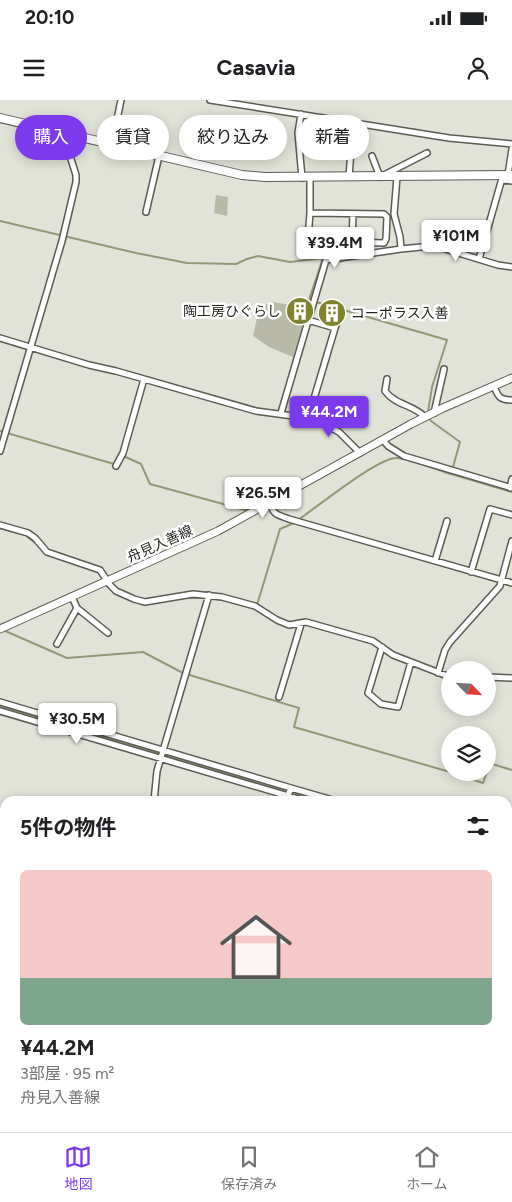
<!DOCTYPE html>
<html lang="ja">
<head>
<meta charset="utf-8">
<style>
	body { margin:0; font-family:Figtree,"Noto Sans JP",sans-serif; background:#f2f2f2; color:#202124; height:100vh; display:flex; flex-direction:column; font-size:19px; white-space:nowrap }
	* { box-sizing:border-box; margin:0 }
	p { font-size:16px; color:#757577 }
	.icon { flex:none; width:28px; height:28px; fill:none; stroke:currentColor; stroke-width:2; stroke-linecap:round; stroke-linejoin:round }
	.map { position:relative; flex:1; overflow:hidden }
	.drawer { position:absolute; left:0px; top:696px; width:512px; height:336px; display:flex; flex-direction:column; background:#fff; border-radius:15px 15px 0 0; box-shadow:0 2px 12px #0003 }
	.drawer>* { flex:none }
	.banner { position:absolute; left:15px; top:15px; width:482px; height:45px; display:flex; gap:10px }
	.needle { width:32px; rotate:115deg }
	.buttons { position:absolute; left:441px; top:561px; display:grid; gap:10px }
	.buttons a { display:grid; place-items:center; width:55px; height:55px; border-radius:50%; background:#fff; box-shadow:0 2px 12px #0003; font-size:25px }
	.price { position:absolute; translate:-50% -42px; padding:0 11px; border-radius:5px; background:#fff; color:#222; font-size:16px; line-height:32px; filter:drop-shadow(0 1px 2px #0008) }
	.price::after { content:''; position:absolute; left:50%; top:30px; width:15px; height:11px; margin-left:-8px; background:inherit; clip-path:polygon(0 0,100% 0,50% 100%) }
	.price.current { background:#7c3aed; color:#fff }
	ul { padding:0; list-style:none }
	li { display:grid; align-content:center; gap:10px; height:265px; padding:0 20px }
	li span { display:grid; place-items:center; height:155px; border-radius:8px; color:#555 }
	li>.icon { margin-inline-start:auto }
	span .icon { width:90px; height:90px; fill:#fffc; stroke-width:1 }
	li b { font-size:21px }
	h2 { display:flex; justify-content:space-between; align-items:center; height:60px; padding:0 20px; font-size:21px }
	.chip { padding:0 18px; border-radius:22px; background:#fff; box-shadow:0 2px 12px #0003; font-size:18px; line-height:45px }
	.chip.current { background:#7c3aed; color:#fff }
	.status { display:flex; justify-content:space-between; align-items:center; height:35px; padding:0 25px; background:#fff; direction:ltr }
	.status svg { height:14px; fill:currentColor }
	header { display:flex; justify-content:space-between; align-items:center; height:65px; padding:0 20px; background:#fff; font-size:22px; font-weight:700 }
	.dock { display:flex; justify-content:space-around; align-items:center; height:70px; border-top:1px solid #e0e0e0; background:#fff; font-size:14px; color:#757577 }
	.dock a { display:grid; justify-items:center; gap:2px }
	.dock .current { color:#7c3aed }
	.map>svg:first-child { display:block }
	.green { fill:#b8baa7 }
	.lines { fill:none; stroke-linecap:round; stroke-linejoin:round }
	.stream { stroke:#959779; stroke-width:2 }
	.minor-casing { stroke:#5b5c53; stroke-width:8 }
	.secondary-casing { stroke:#5b5c53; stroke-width:9 }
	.primary-casing { stroke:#5b5c53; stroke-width:10 }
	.minor { stroke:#fff; stroke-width:5 }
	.secondary { stroke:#fff; stroke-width:7 }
	.primary { stroke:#fff; stroke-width:8 }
	.labels { text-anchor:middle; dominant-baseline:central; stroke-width:5; stroke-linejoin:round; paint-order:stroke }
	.poi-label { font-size:14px; fill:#252521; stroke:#fff; text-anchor:end }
	.street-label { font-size:14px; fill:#252521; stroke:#fff }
</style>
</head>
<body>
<div class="status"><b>20:10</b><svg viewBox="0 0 49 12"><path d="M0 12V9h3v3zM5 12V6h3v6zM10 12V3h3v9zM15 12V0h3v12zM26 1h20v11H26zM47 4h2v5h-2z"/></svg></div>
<header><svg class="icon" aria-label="menu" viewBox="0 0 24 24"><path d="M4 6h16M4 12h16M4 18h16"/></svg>Casavia<svg class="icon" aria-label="person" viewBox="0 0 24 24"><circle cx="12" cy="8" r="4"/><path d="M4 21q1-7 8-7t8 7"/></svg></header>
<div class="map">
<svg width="512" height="1032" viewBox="0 0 512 1032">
	<rect width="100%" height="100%" fill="#e2e3d8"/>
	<path class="green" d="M 216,95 L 228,97 L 227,116 L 214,113 Z
		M 273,202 L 308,208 L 293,257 L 269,247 L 253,236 L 259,209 L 262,206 Z"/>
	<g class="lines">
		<path class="stream" d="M 0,121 L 136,153 L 187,163 L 236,164 L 247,159 L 258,156 L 290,162 L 323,158 L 309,200 L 447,240 L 432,287 L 428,312
			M 428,317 L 431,321 L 460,342 L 451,374 L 512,392
			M 0,331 L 114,364 L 119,354 L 141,364 L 150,384 L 245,410 L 265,402
			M 277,417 L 291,423
			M 298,420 C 317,407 375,360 395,358 C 405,357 438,370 450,374
			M 0,428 L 25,435 L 38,445
			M 47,454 L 73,463
			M 426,461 L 512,486
			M 106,485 L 115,493
			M 119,495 L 143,505 L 164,501
			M 184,498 L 206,498
			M 219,499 L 255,509
			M 257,505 L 280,429 L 294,423
			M 3,530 L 67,558 L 143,552 L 183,573 L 299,608 L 294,627 L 450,672
			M 0,607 L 321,701
			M 450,672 L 483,683 L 487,672
			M 488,672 L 490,666 L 492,664 L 512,670
			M 508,756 L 512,757
			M 0,1016 L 5,1017
			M 69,1028 L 86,1032"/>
		<defs>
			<path id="minor" d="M 210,0 L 449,38 L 512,44
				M 301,14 L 298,33 L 302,78
				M 344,21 L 346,42 L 351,50 L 349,77
				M 112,44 L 121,0
				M 372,56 L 380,77 L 427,53
				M 508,75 L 512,49
				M 502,80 L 512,81
				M 146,112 L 159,56
				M 310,113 L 308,138 L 310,141 L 384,143 L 386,139 L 387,117 L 384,114 L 310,113 L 310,78
				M 352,142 L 353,114
				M 401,149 L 431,146 L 439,147 L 498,165 L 512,167
				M 479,159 L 503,75
				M 326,160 L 327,142
				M 335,228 L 340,211
				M 0,238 L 89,265 L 116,271 L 256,311 L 315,319 L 339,332 L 360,353
				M 387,279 L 385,291 C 395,305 414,305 425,317
				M 494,286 C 498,297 500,300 512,300
				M 281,313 L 326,160 L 401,149 L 400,137 L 394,114 L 397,77
				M 434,313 L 444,269
				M 301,316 L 313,302 L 335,228 L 308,220
				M 383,340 L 388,346 L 404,356 L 512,388
				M 0,351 L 62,141 L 76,82 L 76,75 L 70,56 L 73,35
				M 116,366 L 123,353 L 144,279
				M 510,388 L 512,379
				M 270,403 C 273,415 278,415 289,419 L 512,483
				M 0,425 L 28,433 L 35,438 L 47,452 L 100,470 L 110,485 L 116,491 L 134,499 L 145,502 L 193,494 L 222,497 L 255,506 L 277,520 L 289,525 L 306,522 L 373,541 L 393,555 L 450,577
				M 435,461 L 447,421
				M 471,472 L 490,409 L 512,415
				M 77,508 L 108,533
				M 57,544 L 77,508 L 72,497
				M 382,547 L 368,593 L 381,604 L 398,607 L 411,562
				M 438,573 L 445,550 L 450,542 L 500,486 L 512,441
				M 488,577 L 512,578
				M 279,597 L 301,524
				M 0,602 L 291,688 L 286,701
				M 0,611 L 305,701
				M 291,688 L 336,701
				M 154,701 L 157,671 L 209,495
				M 508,751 L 512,752
				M 508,761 L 512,762
				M 0,888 L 5,889
				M 508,1026 L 512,1012
				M 82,1028 L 96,1032
				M 506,1030 L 511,1032
				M 54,1032 L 54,1028
				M 288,1032 L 290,1028"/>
			<path id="secondary" d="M 0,529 L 218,431 L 411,324 L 443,308 L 512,278
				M 0,794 L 5,795
				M 508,947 L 512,948"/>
			<path id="primary" d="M 0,18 L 242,75 L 265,77 L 512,75"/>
		</defs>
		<use href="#minor" class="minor-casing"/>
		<use href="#secondary" class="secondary-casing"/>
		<use href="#primary" class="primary-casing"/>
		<use href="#minor" class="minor"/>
		<use href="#secondary" class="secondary"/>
		<use href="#primary" class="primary"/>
	</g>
	<defs>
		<symbol id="building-disc" viewBox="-11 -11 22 22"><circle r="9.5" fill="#80822c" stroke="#fff"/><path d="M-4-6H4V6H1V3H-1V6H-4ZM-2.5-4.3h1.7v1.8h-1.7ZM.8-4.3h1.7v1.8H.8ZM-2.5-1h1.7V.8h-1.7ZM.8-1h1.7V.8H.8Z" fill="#fff"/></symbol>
	</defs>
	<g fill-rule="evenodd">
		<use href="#building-disc" x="284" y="195" width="32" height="32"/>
		<use href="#building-disc" x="316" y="197" width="32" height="32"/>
	</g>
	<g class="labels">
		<g class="poi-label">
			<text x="281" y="211">陶工房ひぐらし</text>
			<text x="351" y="213" text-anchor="start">コーポラス入善</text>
		</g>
		<g class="street-label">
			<text transform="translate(160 444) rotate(-24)">舟見入善線</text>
		</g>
	</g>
</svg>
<div class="buttons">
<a><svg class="needle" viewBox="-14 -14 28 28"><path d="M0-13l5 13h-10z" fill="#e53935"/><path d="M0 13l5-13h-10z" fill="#757577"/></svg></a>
<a><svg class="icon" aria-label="layers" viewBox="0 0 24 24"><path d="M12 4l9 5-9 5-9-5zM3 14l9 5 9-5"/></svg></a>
</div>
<b class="price" style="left:456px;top:162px">¥101M</b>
<b class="price" style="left:335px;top:169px">¥39.4M</b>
<b class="price current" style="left:329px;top:338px">¥44.2M</b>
<b class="price" style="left:263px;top:419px">¥26.5M</b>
<b class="price" style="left:77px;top:645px">¥30.5M</b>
<div class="banner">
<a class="chip current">購入</a>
<a class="chip">賃貸</a>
<a class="chip">絞り込み</a>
<a class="chip">新着</a>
</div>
<section class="drawer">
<h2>5件の物件<svg class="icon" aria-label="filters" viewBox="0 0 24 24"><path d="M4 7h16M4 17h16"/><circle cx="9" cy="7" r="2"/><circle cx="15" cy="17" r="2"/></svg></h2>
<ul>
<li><span style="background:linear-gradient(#f6c9c9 70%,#7fa58c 0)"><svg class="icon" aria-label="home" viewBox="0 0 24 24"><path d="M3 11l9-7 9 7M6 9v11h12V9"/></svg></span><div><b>¥44.2M</b><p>3部屋 · 95 m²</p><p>舟見入善線</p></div></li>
</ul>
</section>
</div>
<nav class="dock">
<a class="current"><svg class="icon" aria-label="map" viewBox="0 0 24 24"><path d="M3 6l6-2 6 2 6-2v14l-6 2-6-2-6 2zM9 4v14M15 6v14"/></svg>地図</a>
<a><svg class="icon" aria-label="saved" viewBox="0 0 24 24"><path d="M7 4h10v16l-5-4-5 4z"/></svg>保存済み</a>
<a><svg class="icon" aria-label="home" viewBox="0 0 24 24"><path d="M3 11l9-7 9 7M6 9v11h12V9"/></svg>ホーム</a>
</nav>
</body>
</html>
